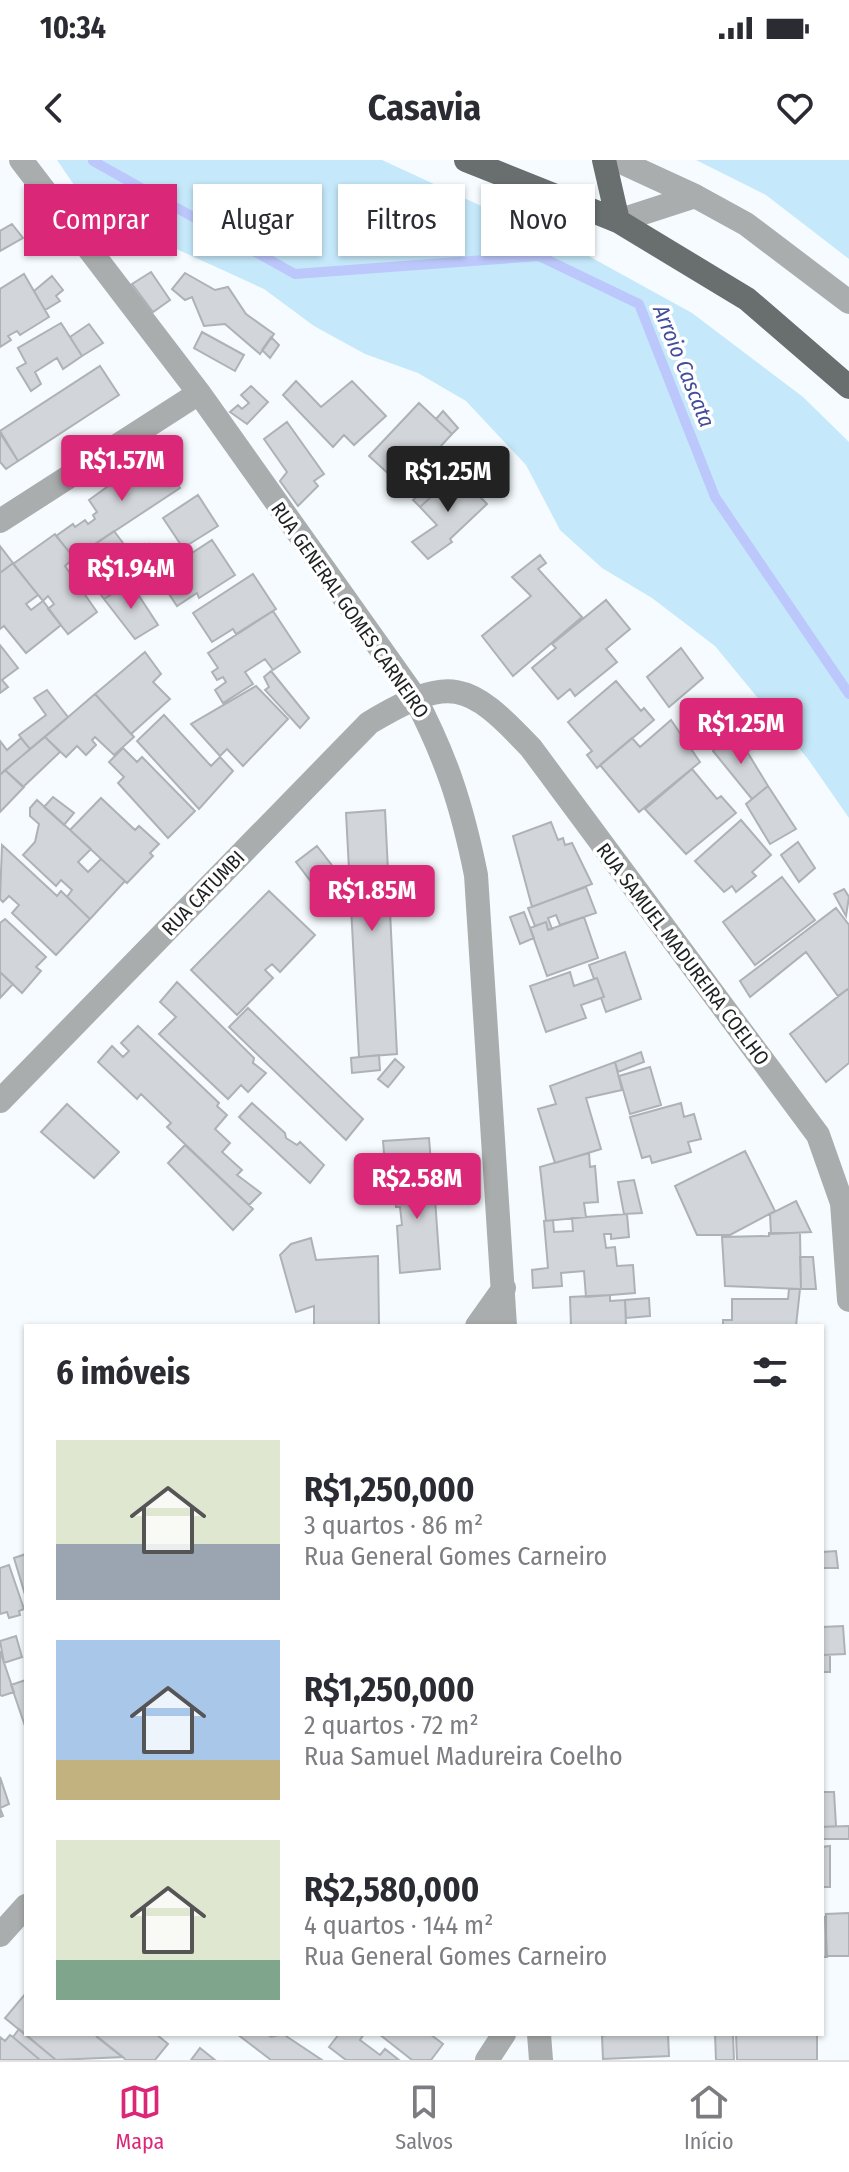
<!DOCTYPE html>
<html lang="pt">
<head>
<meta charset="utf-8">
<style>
	body { margin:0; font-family:"Fira Sans Condensed",sans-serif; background:#f2f2f3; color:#2b2b33; height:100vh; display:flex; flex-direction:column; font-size:30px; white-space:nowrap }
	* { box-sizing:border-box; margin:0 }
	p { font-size:26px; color:#7c7c81 }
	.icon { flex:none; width:44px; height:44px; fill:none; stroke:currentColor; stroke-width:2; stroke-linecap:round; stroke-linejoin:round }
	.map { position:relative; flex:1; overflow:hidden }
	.details { position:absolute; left:24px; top:1164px; width:800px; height:712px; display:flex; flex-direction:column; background:#fff; border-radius:0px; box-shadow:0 2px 6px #0004 }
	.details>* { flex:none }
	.hud { position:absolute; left:24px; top:24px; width:802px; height:72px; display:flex; gap:16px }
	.price { position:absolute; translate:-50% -68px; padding:0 18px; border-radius:8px; background:#db2777; color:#fff; font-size:26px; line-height:52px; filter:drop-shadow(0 2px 4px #0008) }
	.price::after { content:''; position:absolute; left:50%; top:48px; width:24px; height:18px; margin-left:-12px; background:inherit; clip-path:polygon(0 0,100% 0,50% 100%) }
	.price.current { background:#222; color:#fff }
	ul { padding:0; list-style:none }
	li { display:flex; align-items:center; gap:24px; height:200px; padding:0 32px }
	li span { display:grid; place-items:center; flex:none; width:224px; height:160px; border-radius:0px; color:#555 }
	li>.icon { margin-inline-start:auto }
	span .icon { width:96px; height:96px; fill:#fffc; stroke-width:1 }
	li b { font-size:34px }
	h2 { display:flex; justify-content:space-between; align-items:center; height:96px; padding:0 32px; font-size:34px }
	.chip { padding:0 28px; border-radius:0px; background:#fff; box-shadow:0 2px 6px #0004; font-size:28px; line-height:72px }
	.chip.current { background:#db2777; color:#fff }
	.status { display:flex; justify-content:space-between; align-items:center; height:56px; padding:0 40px; background:#fff; direction:ltr }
	.status svg { height:22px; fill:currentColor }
	header { display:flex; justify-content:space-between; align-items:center; height:104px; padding:0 32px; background:#fff; font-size:36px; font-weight:700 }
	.menu { display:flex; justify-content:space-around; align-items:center; height:112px; border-top:2px solid #e1e1e2; background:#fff; font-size:22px; color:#7c7c81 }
	.menu a { display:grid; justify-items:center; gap:4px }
	.menu .current { color:#db2777 }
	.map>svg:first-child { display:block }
	.green { fill:#c5e9fa }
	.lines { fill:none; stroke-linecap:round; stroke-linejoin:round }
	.stream { stroke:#bcc8fc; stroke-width:10 }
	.building { fill:#d2d6da; stroke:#aeb2b7; stroke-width:2 }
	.minor { stroke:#aaadad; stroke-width:24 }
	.major { stroke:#696e6e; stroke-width:24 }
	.labels { text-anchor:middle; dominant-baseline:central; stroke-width:7; stroke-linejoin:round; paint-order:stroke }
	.street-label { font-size:20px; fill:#1e2021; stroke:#fff }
	.water-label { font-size:22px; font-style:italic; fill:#434e9a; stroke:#fff }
</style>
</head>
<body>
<div class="status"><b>10:34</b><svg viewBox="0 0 49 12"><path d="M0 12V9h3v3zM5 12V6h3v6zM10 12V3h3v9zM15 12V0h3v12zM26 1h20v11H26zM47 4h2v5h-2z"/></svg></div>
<header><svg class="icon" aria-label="back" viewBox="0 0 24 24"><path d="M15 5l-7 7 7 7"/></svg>Casavia<svg class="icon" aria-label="heart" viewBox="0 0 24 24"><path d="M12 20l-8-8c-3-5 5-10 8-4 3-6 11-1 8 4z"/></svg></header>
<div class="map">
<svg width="849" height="1900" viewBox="0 0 849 1900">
	<rect width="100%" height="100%" fill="#f5fbfe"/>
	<path class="green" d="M 57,0 L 382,0 L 585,94 L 692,153 L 803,237 L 849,282 L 849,658 L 808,599 L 715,486 L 652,438 L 602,408 L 560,370 L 526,305 L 466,241 L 418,213 L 365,194 L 314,166 L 264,129 L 170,86 L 123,74 L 87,44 Z
		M 696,0 L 849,0 L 849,99 L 766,35 Z"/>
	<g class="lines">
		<path class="stream" d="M 93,1 L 295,114 L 539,96 L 639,144 L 715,337 L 849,534"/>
	</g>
	<path class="building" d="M 12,64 L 23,78 L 0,91 L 0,71 Z
		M 151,112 L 170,140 L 153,152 L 132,124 Z
		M 185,113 L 215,130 L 228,127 L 246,154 L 274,174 L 260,194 L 225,164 L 204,166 L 192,137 L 185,140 L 172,129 Z
		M 24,114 L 49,157 L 20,175 L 17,171 L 8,176 L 11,180 L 0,187 L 0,129 Z
		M 52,116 L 63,130 L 56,136 L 60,141 L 45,150 L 34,131 Z
		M 61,163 L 82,196 L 63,209 L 57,198 L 35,212 L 41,224 L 31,231 L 17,208 L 26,203 L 18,188 Z
		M 89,164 L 103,183 L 82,196 L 70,177 Z
		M 202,172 L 244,195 L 235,211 L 194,188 Z
		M 271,177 L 279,185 L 270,198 L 262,190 Z
		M 100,206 L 119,235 L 18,301 L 0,271 Z
		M 296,221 L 321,247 L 352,221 L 386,256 L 354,285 L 344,275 L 333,287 L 283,235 Z
		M 251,226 L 268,242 L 247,264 L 230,252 L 238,245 L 242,249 L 249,243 L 241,235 Z
		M 419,243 L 452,274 L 403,327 L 369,296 Z
		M 443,251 L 458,268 L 452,274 L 436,259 Z
		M 287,262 L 324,314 L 314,321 L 318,326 L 298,346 L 280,321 L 287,312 L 264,279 Z
		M 0,273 L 18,301 L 6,309 L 0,302 Z
		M 158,290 L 180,328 L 74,398 L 56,376 L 73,364 L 75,367 L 85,360 L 88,364 L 95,359 L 93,355 L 97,352 L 89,340 Z
		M 457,313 L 487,344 L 450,379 L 452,382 L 428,399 L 412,382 L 437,365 L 420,347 Z
		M 431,324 L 438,331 L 420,347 L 413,340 Z
		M 198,335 L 218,366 L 183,388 L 163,358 Z
		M 114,371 L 132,395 L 149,384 L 161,403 L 104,439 L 74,398 Z
		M 55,374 L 74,398 L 65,406 L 97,452 L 68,474 L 48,449 L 54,444 L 48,436 L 43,441 L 13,404 Z
		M 212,380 L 235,415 L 199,438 L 197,433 L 177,446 L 157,416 Z
		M 0,386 L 13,403 L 0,413 Z
		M 540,395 L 546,403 L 538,409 L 582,457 L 513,516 L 482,476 L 531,436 L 512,417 Z
		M 13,403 L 38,435 L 26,444 L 31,450 L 43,441 L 61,465 L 26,493 L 4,466 L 0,469 L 0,413 Z
		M 253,414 L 276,449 L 236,474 L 233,469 L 212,482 L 193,453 Z
		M 130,422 L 158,465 L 135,479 L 104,439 Z
		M 606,440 L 630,469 L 606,489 L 617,502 L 575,536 L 570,529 L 558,539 L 532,508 L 556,488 L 552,484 Z
		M 273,451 L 300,492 L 273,510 L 265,499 L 245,512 L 253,524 L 223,543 L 215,530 L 226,522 L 223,517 L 217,520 L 212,512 L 218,508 L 208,493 Z
		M 0,485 L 18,508 L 2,520 L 8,527 L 0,533 Z
		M 681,488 L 703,518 L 669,547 L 647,517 Z
		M 145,492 L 161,514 L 153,522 L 170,539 L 131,574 L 95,534 Z
		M 271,511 L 309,558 L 300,568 L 265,530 L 269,527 L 264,517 Z
		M 616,521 L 641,551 L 644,548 L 654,560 L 597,608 L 587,595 L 592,591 L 568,562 Z
		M 256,526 L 288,559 L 243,606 L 227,589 L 220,596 L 191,564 Z
		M 47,530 L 68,557 L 30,589 L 19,575 L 46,555 L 34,538 Z
		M 95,534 L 134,577 L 114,595 L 95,577 L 92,580 L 96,585 L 86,595 L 77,586 L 66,597 L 45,577 Z
		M 164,555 L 211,606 L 220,597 L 233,611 L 199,649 L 137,581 Z
		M 671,560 L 700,602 L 639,652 L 600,605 L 632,578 L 640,587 Z
		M 735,572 L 768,626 L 752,639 L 713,591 Z
		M 45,577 L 60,592 L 23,627 L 5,610 Z
		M 21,578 L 30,589 L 0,615 L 0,581 L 7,590 Z
		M 123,588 L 137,602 L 142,597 L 195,651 L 168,678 L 118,623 L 124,617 L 109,602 Z
		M 692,609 L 717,639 L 721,636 L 736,653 L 686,694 L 645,649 Z
		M 5,610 L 24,627 L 0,652 L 0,615 Z
		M 768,626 L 796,669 L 770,684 L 746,644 Z
		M 53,637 L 74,653 L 64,665 L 44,647 Z
		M 101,638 L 135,670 L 139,666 L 159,684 L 150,693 L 153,696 L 127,723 L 70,670 Z
		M 37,640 L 91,689 L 78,702 L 88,712 L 101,699 L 125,721 L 90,759 L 67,737 L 72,730 L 61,720 L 56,726 L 23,695 L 35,682 L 39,664 L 30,656 L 30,648 Z
		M 385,650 L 397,894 L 359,897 L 346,653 Z
		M 741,660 L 771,695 L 752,712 L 756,716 L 736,732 L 732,726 L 724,732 L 695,701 Z
		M 551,662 L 558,680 L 563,678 L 565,685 L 572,683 L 592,724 L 532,747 L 513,676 Z
		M 798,682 L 815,708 L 799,722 L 781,695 Z
		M 2,685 L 57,736 L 61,731 L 90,759 L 56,795 L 12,753 L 19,745 L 9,736 L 3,742 L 0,739 Z
		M 317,686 L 341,717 L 344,732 L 328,744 L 296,702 Z
		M 782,717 L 815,760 L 755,805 L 723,762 Z
		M 586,727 L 596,753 L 560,765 L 556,755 L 548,758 L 552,769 L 548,770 L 546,762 L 535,766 L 528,748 Z
		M 844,729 L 849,737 L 846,756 L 834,734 Z
		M 269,731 L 315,775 L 280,812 L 272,804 L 265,810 L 273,818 L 237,855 L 191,810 Z
		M 836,748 L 849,765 L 849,828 L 838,836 L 806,792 L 750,837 L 740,821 Z
		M 524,752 L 534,778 L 520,784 L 510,757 Z
		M 584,757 L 598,798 L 547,816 L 530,768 L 546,762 L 548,770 Z
		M 5,759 L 46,797 L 36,807 L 41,811 L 22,833 L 0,812 L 0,763 Z
		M 625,792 L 641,839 L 606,852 L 601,838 L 581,845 L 586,858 L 546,872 L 530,826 L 570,812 L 574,826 L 594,819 L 589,805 Z
		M 0,812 L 13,824 L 0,838 Z
		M 570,812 L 574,826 L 597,818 L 604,837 L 581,845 L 586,858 L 546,872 L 530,826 Z
		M 177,822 L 254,898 L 253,903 L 266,913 L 248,932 L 241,925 L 228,939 L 159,874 L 176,857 L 160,842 Z
		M 849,828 L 849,903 L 826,922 L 790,874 Z
		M 248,848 L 363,959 L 346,980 L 229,867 Z
		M 138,866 L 219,943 L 217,946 L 227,955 L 215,969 L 230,983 L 222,992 L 242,1010 L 237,1015 L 261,1033 L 249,1045 L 167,967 L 171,963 L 141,934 L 137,939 L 98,902 L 112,886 L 123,897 L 129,891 L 121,883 Z
		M 641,892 L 644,902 L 618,912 L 615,902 Z
		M 379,895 L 380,910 L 352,913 L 351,898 Z
		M 395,899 L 404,907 L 388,927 L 378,919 Z
		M 615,902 L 622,930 L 586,938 L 601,989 L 555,1003 L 538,949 L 556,944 L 550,926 Z
		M 650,907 L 661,945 L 630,954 L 619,916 Z
		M 252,943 L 285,973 L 286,978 L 297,985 L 300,982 L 324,1005 L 310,1023 L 239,957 Z
		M 681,943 L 684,957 L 694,954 L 701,979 L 688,982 L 691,992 L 652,1003 L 650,996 L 642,998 L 630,957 Z
		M 67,944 L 119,992 L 94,1018 L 41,972 Z
		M 429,978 L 431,1003 L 385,1006 L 383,981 Z
		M 185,985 L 253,1049 L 233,1070 L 168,1003 Z
		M 745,991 L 775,1051 L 730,1075 L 697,1075 L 675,1026 Z
		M 589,993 L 590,1007 L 595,1006 L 598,1042 L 584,1043 L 586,1057 L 546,1061 L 540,1007 Z
		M 419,1008 L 419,1012 L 433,1011 L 440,1109 L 400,1113 L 397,1066 L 402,1065 L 400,1047 L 396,1047 L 393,1014 L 394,1010 Z
		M 634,1020 L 642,1053 L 624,1054 L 618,1022 Z
		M 796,1041 L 811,1072 L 771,1074 L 770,1054 Z
		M 627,1054 L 629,1077 L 611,1079 L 611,1074 L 604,1074 L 606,1088 L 615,1087 L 617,1106 L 633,1105 L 635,1133 L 586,1137 L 584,1111 L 561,1113 L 562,1126 L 533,1128 L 532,1110 L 548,1108 L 544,1061 L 553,1060 L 554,1072 L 573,1071 L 572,1058 Z
		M 769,1073 L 800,1073 L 801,1129 L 725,1126 L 722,1077 L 769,1076 Z
		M 311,1078 L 316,1100 L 378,1096 L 379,1166 L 314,1166 L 314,1146 L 296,1152 L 280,1095 L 291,1084 Z
		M 800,1097 L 813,1097 L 816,1129 L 801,1129 Z
		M 789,1129 L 800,1129 L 796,1166 L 723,1166 L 723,1160 L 732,1160 L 732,1139 L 788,1139 Z
		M 610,1135 L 610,1141 L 625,1140 L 626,1166 L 571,1166 L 570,1137 Z
		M 649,1138 L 650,1156 L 626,1158 L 625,1140 Z
		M 836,1391 L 838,1408 L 822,1408 L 822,1392 Z
		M 26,1394 L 26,1438 L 14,1398 Z
		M 9,1405 L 24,1449 L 19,1451 L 20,1455 L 9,1458 L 7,1452 L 0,1454 L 0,1408 Z
		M 843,1466 L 845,1494 L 822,1495 L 822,1467 Z
		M 16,1476 L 22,1497 L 4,1503 L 0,1481 Z
		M 0,1491 L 14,1532 L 2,1536 L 0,1535 Z
		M 822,1495 L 830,1495 L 830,1512 L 822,1512 Z
		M 26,1520 L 26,1569 L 11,1525 Z
		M 0,1617 L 9,1644 L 0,1648 L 3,1656 L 0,1657 Z
		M 822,1632 L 834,1632 L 836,1666 L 822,1667 Z
		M 849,1666 L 849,1679 L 822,1679 L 822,1667 Z
		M 830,1686 L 830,1727 L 822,1727 L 822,1687 Z
		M 849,1753 L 849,1796 L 826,1796 L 826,1754 Z
		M 822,1757 L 825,1757 L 827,1797 L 822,1797 Z
		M 26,1833 L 26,1874 L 94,1874 L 123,1897 L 56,1900 L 5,1858 Z
		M 19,1869 L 56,1900 L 40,1900 L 13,1877 Z
		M 99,1874 L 156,1874 L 168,1884 L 155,1900 L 126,1900 L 97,1877 Z
		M 237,1874 L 267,1874 L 271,1877 L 283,1874 L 322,1900 L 271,1900 Z
		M 339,1874 L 364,1874 L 360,1880 L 380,1895 L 385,1889 L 399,1900 L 346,1900 L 329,1887 Z
		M 379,1874 L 430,1874 L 443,1884 L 431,1900 L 412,1900 Z
		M 610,1874 L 668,1874 L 669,1896 L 603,1899 L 602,1876 Z
		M 715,1874 L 733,1874 L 734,1900 L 716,1900 Z
		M 736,1874 L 817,1874 L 817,1900 L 737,1900 Z
		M 10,1875 L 13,1877 L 40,1900 L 0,1900 L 0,1877 L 5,1881 Z
		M 200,1888 L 215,1900 L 191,1900 Z"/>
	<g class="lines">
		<path class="minor" d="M 21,0 L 199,233 L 414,536 C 447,599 462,646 476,715 L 505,1166
			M 617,0 L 695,36 L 746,64 L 849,142
			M 618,61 L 695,36
			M 0,361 L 199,233
			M 0,941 L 369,563 C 450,515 467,520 531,588 L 818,975 L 842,1043 L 849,1140
			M 477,1166 L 504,1128
			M 0,1775 L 26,1746
			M 539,1874 L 541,1900
			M 487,1900 L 504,1874"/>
		<path class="major" d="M 466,0 L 618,61 L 747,139 L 849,227
			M 604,0 L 618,61"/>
	</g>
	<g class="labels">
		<g class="street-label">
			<text transform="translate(350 450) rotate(55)">RUA GENERAL GOMES CARNEIRO</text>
			<text transform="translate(203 733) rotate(-46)">RUA CATUMBI</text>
			<text transform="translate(683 794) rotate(53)">RUA SAMUEL MADUREIRA COELHO</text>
		</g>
		<g class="water-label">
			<text transform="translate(684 206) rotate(68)">Arroio Cascata</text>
		</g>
	</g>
</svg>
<b class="price" style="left:122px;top:343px">R$1.57M</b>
<b class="price current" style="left:448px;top:354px">R$1.25M</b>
<b class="price" style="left:131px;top:451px">R$1.94M</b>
<b class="price" style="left:741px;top:606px">R$1.25M</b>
<b class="price" style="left:372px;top:773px">R$1.85M</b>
<b class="price" style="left:417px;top:1061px">R$2.58M</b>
<div class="hud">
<a class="chip current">Comprar</a>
<a class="chip">Alugar</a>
<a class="chip">Filtros</a>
<a class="chip">Novo</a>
</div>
<section class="details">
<h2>6 imóveis<svg class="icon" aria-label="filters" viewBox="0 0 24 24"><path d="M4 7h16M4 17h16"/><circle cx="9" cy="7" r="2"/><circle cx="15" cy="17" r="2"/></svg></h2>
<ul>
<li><span style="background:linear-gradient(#dfe7d0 65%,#9aa5b1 0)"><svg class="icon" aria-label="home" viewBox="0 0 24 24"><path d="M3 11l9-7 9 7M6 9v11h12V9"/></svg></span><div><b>R$1,250,000</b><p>3 quartos · 86 m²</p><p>Rua General Gomes Carneiro</p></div></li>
<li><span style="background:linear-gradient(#a9c7e8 75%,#c2b280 0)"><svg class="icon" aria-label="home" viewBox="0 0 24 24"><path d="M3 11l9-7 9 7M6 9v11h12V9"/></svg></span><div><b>R$1,250,000</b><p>2 quartos · 72 m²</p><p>Rua Samuel Madureira Coelho</p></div></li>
<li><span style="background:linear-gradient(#dfe7d0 75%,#7fa58c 0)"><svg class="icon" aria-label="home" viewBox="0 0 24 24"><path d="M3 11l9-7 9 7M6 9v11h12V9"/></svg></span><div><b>R$2,580,000</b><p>4 quartos · 144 m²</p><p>Rua General Gomes Carneiro</p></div></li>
</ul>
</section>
</div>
<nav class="menu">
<a class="current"><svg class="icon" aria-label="map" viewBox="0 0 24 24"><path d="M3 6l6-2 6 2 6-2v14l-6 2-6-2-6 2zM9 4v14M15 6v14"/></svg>Mapa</a>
<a><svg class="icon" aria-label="saved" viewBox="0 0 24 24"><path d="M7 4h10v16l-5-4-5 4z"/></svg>Salvos</a>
<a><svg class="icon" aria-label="home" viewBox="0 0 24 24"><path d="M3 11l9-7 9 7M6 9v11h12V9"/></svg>Início</a>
</nav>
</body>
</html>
